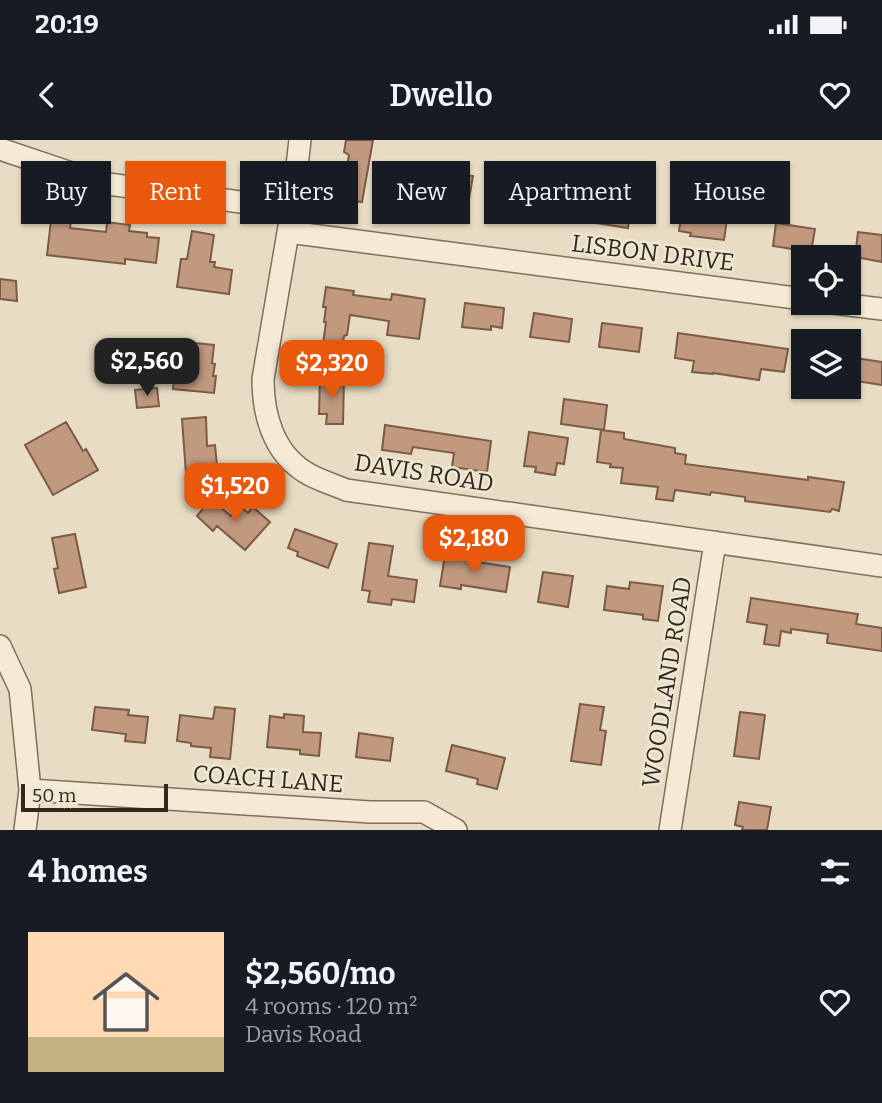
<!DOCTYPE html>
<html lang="en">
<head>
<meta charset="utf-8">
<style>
	body { margin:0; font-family:Bitter,serif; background:#20242c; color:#f1f3f6; height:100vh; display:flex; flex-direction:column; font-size:26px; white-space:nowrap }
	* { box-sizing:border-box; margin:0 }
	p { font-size:23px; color:#9ea1a6 }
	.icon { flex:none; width:38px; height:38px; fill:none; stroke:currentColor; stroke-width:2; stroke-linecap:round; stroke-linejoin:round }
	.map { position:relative; height:690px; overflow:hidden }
	.details { display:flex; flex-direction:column; background:#171b24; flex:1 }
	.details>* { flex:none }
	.hud { position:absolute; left:21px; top:21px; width:840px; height:63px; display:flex; gap:14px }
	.controls { position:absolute; left:791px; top:105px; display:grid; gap:14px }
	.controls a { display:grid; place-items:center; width:70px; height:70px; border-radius:0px; background:#171b24; box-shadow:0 2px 5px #0004; font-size:35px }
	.scale { position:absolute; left:21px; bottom:18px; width:147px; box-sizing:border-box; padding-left:7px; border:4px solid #32281f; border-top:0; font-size:19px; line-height:24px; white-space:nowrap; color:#32281f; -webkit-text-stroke:5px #f0e7d3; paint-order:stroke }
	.price { position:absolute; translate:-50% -60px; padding:0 16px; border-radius:14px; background:#ea580c; color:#fff; font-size:23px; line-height:46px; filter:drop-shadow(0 2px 4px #0008) }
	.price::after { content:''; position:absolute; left:50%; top:42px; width:21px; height:16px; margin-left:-10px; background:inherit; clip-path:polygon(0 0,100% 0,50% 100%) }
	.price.current { background:#222; color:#fff }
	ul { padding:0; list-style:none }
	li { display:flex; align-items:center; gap:21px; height:175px; padding:0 28px }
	li span { display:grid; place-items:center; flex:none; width:196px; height:140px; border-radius:0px; color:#555 }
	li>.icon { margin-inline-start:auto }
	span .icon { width:84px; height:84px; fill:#fffc; stroke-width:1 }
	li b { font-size:30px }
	h2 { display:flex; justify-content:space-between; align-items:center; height:84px; padding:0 28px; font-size:30px }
	.pill { padding:0 24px; border-radius:0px; background:#171b24; box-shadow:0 2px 5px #0004; font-size:24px; line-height:63px }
	.pill.current { background:#ea580c; color:#fff }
	.status { display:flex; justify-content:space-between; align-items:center; height:49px; padding:0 35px; background:#171b24; direction:ltr }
	.status svg { height:19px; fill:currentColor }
	header { display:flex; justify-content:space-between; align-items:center; height:91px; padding:0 28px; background:#171b24; font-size:32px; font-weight:600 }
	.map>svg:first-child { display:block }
	.building { fill:#c1997f; stroke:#7c5b46; stroke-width:2 }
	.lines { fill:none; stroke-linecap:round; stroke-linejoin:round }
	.minor-casing { stroke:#806f5d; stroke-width:24 }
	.minor { stroke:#f4ead6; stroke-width:21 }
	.labels { text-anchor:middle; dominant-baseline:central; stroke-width:5; stroke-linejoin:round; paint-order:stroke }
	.street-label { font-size:24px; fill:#32281f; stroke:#f0e7d3 }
</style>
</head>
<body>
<div class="status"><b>20:19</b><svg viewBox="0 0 49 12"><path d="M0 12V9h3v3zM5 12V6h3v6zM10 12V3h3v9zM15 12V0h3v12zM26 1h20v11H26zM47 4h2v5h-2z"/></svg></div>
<header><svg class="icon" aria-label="back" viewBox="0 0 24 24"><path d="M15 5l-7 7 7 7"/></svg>Dwello<svg class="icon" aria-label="heart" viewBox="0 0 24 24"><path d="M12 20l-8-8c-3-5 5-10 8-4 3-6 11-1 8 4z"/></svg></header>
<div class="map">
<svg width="882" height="690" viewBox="0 0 882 690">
	<rect width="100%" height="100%" fill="#e8ddc4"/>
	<path class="building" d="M 346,0 L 373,0 L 362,62 L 342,59 L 349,15 L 344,12 Z
		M 414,31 L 455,37 L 458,34 L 473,36 L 468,65 L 445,61 L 442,63 L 427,61 L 428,58 L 411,55 Z
		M 504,48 L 543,53 L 540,76 L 501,71 Z
		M 712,55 L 730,58 L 724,100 L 690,96 L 691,93 L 679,91 L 683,63 L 702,66 L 703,57 L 709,58 Z
		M 593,60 L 631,65 L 628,88 L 589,82 Z
		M 51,80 L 71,82 L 70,88 L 106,92 L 107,82 L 130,85 L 129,91 L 147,93 L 147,97 L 159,98 L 156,123 L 125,119 L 125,124 L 47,115 Z
		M 776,83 L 815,89 L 811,112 L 773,106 Z
		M 192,91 L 214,95 L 210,122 L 215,122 L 214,127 L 232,130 L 229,154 L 177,147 L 181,119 L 187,119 Z
		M 858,92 L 882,95 L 882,122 L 855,117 Z
		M 0,139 L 16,141 L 17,161 L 0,159 Z
		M 326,147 L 354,151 L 353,155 L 391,160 L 392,154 L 425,159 L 419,199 L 387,195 L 389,181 L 350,175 L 347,195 L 344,196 L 342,207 L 323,204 L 326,182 L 324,182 L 326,167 L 323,167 Z
		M 465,163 L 504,168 L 502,188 L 491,186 L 491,190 L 462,187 Z
		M 534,173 L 572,179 L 569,202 L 530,197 Z
		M 602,183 L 642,188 L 639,212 L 599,207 Z
		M 678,193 L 788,209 L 784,232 L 761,229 L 759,240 L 713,233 L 713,234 L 692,232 L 694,221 L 675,218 Z
		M 195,203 L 214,205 L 212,223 L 215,224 L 213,236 L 216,236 L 214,253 L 173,249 L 176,219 L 193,221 Z
		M 849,217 L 882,222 L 882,245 L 849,240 Z
		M 320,238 L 344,239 L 343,284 L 326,284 L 327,274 L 319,274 Z
		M 157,248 L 159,266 L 137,268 L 135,250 Z
		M 564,259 L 607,265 L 604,290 L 561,284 Z
		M 206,277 L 207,306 L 215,305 L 217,326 L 212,326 L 212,332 L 186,334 L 182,279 Z
		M 66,282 L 83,311 L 86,309 L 98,330 L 53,355 L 25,305 Z
		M 385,285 L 491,301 L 487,332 L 452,327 L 454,313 L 413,307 L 411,314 L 382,310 Z
		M 601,290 L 624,293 L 624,299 L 675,308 L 675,313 L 686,315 L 685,324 L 808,340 L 808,337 L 844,342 L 839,371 L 832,369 L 830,372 L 745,361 L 745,357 L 711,352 L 710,355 L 675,350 L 673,361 L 656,359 L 658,347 L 621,343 L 623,328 L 610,327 L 611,324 L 597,322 Z
		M 529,292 L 568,298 L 564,324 L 557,323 L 555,335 L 535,332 L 536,327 L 524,326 Z
		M 211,359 L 231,376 L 240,366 L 248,373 L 253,367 L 270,382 L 245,410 L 217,386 L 213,391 L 197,376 Z
		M 295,389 L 337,404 L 328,428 L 297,416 L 298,412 L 288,408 Z
		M 75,394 L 86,447 L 59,453 L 54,429 L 58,428 L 52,398 Z
		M 369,403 L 393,406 L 388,436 L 417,440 L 414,462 L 392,459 L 391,465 L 368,462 L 370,451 L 362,450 Z
		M 445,415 L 464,418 L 465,420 L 510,427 L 506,452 L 461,445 L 461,449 L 440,446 Z
		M 543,432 L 573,436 L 568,467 L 538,462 Z
		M 630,442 L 663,446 L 658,481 L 643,479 L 643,475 L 604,470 L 607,446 L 629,449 Z
		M 751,458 L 858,474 L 856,484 L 882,488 L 882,511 L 827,503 L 828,494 L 791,489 L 791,493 L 781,491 L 779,506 L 764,504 L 767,485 L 747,482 Z
		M 580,564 L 604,567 L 600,590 L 606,591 L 601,625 L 571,621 Z
		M 95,567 L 129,570 L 128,575 L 148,577 L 145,603 L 125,601 L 126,594 L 92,590 Z
		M 215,567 L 235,569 L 230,619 L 210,617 L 211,608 L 191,606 L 191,603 L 177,601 L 180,575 L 213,579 Z
		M 740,572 L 765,575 L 759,619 L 734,616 Z
		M 284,574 L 304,576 L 303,592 L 321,593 L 319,616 L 300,614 L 300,610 L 267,607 L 270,576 L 284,578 Z
		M 359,593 L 393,598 L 390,621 L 356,617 Z
		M 452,605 L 505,618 L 497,649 L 477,644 L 478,639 L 446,631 Z
		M 739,662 L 771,667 L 767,690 L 742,690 L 743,687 L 735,685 Z"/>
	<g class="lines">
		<defs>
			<path id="minor" d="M 300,0 L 292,69 L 263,239 C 263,274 273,312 305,332 C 317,340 333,344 346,350 L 882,426
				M 0,9 L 101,43 L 292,69
				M 288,92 L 803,159
				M 833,163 L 882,169
				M 0,506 L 20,549 L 30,650 L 25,690
				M 30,650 L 370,672 L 424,672 L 456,690
				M 670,690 L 715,402"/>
		</defs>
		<use href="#minor" class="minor-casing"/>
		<use href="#minor" class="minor"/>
	</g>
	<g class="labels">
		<g class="street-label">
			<text transform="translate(653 113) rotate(7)">LISBON DRIVE</text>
			<text transform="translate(424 333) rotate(9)">DAVIS ROAD</text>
			<text transform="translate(667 542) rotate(-81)">WOODLAND ROAD</text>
			<text transform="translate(268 639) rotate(4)">COACH LANE</text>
		</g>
	</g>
</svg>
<div class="controls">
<a><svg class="icon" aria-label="locate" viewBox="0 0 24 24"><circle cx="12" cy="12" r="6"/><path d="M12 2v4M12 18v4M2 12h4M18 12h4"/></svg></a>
<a><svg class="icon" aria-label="layers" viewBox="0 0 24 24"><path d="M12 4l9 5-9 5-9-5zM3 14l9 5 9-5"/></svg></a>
</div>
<div class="scale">50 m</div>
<b class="price current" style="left:147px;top:258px">$2,560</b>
<b class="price" style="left:332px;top:260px">$2,320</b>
<b class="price" style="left:235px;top:383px">$1,520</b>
<b class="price" style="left:474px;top:435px">$2,180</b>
<div class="hud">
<a class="pill">Buy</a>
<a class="pill current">Rent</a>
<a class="pill">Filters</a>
<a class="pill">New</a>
<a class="pill">Apartment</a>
<a class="pill">House</a>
</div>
</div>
<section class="details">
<h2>4 homes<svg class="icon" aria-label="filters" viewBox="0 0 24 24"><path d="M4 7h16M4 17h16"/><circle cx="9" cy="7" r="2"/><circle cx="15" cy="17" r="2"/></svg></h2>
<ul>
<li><span style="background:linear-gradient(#ffd9b3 75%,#c2b280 0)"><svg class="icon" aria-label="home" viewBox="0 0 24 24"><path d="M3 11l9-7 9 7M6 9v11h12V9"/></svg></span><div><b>$2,560/mo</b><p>4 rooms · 120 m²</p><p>Davis Road</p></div><svg class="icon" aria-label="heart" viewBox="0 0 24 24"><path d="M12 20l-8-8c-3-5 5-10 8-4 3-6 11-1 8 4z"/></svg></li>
</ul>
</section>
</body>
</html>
